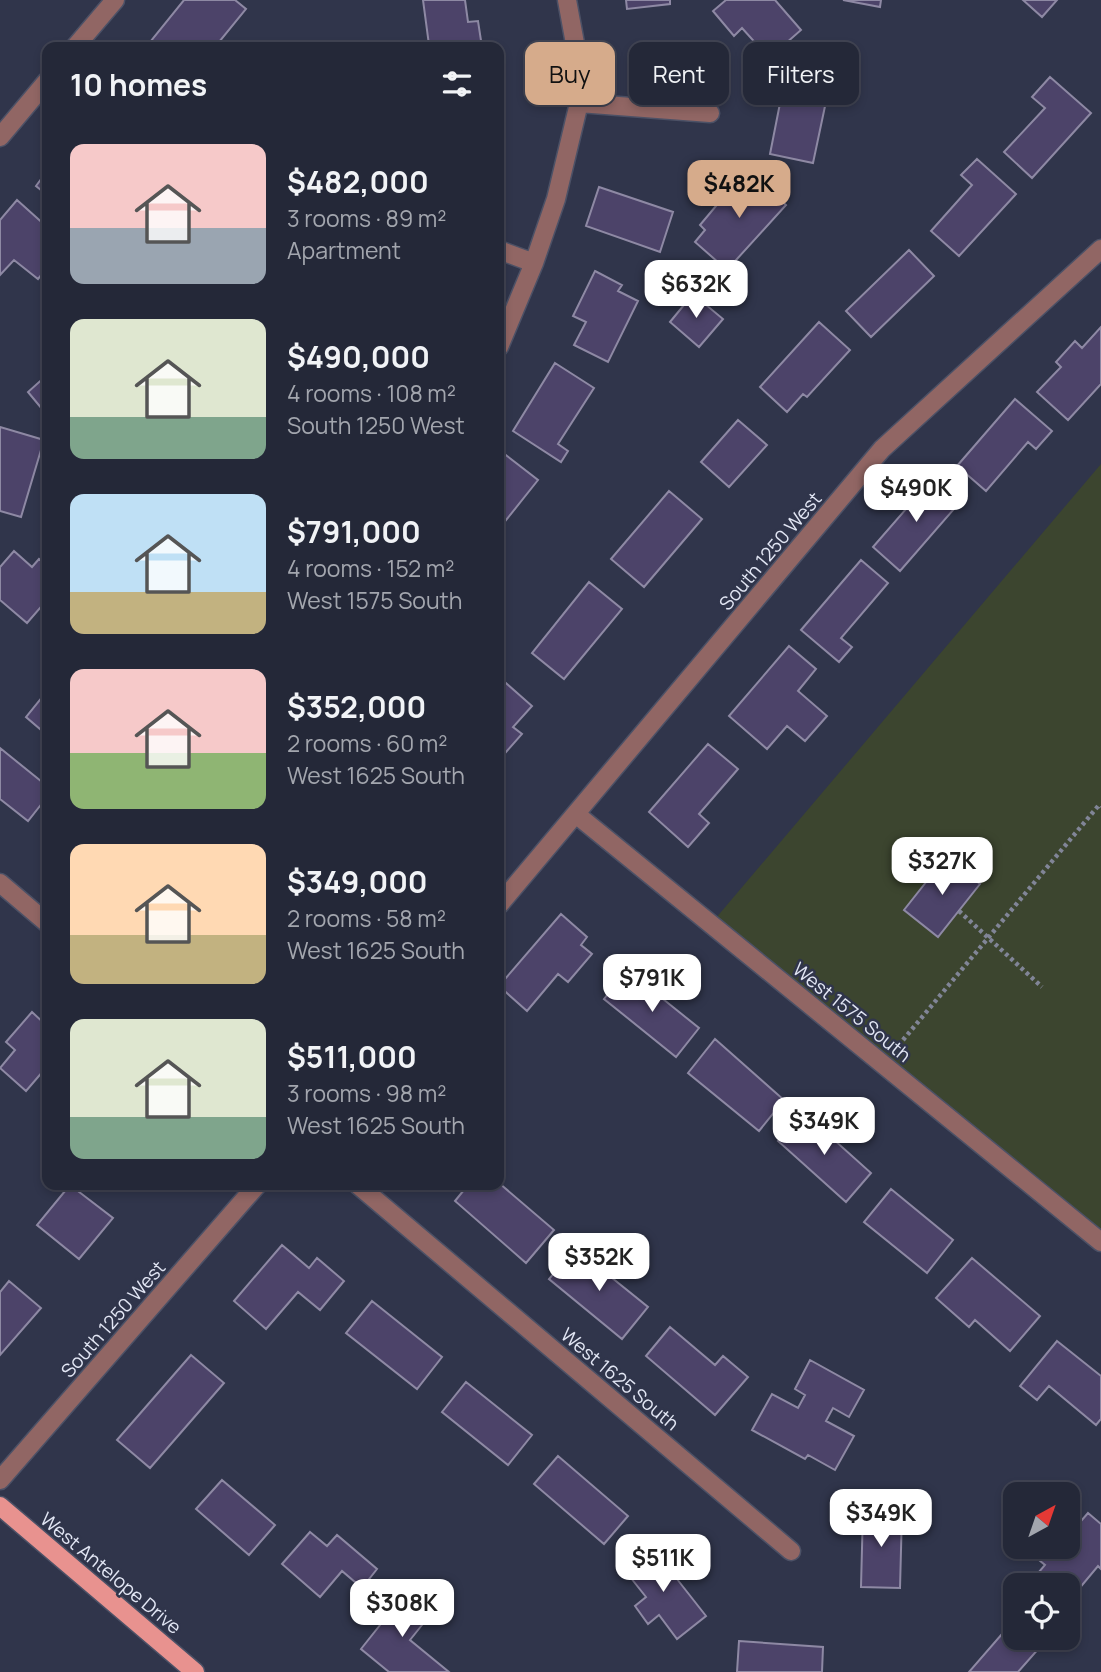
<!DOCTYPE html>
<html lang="en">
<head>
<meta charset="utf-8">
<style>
	body { margin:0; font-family:Manrope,sans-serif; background:#303443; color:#f1f3f6; height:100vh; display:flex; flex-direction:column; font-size:26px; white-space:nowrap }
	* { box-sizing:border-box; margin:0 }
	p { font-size:23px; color:#a3a6ae }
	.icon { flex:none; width:38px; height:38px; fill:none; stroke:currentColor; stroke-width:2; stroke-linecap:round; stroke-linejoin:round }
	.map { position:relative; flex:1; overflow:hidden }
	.side { position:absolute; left:42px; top:42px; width:462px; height:1148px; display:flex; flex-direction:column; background:#242838; border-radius:14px; box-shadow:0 4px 10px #0003,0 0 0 2px #414453 }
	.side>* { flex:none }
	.hud { position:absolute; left:525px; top:42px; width:471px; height:63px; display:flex; gap:14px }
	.needle { width:46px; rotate:40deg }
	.fabs { position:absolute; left:1003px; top:1482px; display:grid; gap:14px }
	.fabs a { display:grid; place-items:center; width:77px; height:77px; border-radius:14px; background:#242838; box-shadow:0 4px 10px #0003,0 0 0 2px #414453; font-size:35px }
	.price { position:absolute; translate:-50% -60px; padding:0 16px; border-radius:14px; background:#fff; color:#222; font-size:23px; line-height:46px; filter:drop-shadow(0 2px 4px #0008) }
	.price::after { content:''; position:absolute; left:50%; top:42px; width:21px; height:16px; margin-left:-10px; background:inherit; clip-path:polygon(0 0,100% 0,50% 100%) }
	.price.current { background:#d6ab8b; color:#111 }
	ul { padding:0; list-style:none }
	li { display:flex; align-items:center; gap:21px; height:175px; padding:0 28px }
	li span { display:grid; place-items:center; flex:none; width:196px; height:140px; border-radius:14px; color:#555 }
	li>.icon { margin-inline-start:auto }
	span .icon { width:84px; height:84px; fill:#fffc; stroke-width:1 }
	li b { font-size:30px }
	h2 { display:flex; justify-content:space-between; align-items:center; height:84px; padding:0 28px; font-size:30px }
	.pill { padding:0 24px; border-radius:14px; background:#242838; box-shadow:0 4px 10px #0003,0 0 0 2px #414453; font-size:24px; line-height:63px }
	.pill.current { background:#d6ab8b; color:#111 }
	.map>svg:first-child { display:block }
	.green { fill:#3c452f }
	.building { fill:#4c4369; stroke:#8e89a4; stroke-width:2 }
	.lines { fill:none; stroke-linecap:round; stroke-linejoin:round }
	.minor-casing { stroke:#4c5166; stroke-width:21 }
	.primary-casing { stroke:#4c5166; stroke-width:21 }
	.path { stroke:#818597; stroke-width:4.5; stroke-dasharray:3.5 3.5; stroke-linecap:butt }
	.minor { stroke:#916664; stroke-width:18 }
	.primary { stroke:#e8928f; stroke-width:18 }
	.labels { text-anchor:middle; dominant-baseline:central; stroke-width:5; stroke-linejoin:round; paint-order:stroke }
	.street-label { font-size:19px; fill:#e2e6f4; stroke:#30354b }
</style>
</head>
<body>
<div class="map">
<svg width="1101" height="1672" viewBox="0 0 1101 1672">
	<rect width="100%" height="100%" fill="#30354b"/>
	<path class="green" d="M 1101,464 L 1101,1250 L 710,925 Z"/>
	<path class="building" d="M 184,0 L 235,0 L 246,9 L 215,47 L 156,47 L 150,42 Z
		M 423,0 L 465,0 L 468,22 L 478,21 L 482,47 L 453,47 L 453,43 L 429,45 Z
		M 626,0 L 670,0 L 670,4 L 627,9 Z
		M 726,0 L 775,0 L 801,30 L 769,58 L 742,28 L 734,36 L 713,11 Z
		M 843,0 L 881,0 L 880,7 Z
		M 1023,0 L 1057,0 L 1042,17 Z
		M 1050,77 L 1091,113 L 1032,178 L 1004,152 L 1045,108 L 1032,97 Z
		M 784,83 L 828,92 L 813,163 L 770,154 Z
		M 977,159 L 1016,194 L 959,256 L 931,231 L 972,185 L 961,175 Z
		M 747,169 L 786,205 L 727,270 L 695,242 L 705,230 L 700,225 Z
		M 47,171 L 47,195 L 36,186 Z
		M 599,187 L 673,212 L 660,252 L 586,226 Z
		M 17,200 L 47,227 L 47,268 L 38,279 L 14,260 L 0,275 L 0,220 Z
		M 909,250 L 934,276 L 871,337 L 846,311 Z
		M 595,271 L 622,285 L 618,291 L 638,301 L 608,362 L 574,345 L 586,322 L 573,316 Z
		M 693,294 L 723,319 L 699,347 L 670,322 Z
		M 819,322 L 850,350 L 807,397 L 803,394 L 787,412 L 760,387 Z
		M 1101,327 L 1101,384 L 1068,420 L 1037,392 L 1061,367 L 1056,362 L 1075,341 L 1082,348 Z
		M 555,363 L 594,388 L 558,444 L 568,451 L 561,462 L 513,431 Z
		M 47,375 L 47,415 L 28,392 Z
		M 1015,399 L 1052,431 L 1036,449 L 1028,442 L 986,491 L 957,466 Z
		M 738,420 L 767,445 L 729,487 L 701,462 Z
		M 0,427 L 44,440 L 21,517 L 0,511 Z
		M 502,452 L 538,480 L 499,529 L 499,456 Z
		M 933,478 L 960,502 L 900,571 L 873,547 Z
		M 669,491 L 702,519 L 644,587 L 611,559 Z
		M 14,551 L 32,567 L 39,559 L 47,566 L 47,600 L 27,623 L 0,600 L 0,567 Z
		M 861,560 L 888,583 L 841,638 L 852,647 L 839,662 L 801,630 Z
		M 589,582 L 622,609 L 564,679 L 532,653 Z
		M 789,646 L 816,669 L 798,691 L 827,716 L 805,741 L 787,726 L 767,749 L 729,716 Z
		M 499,677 L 532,706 L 513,727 L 522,734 L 499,760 Z
		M 47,691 L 47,735 L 26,717 Z
		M 708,744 L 738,769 L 699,814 L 709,823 L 688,847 L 649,812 Z
		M 0,748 L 47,786 L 47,797 L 28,821 L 0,799 Z
		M 946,857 L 980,884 L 938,937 L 904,910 Z
		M 561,914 L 587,937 L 581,945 L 592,954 L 568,982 L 558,974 L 527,1011 L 499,986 Z
		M 627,970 L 699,1028 L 676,1057 L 604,999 Z
		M 32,1012 L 47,1026 L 47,1073 L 44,1070 L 26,1091 L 0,1068 L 15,1050 L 6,1042 Z
		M 715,1039 L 784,1100 L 759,1131 L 688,1073 Z
		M 803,1112 L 871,1173 L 846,1202 L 778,1141 Z
		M 499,1183 L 554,1230 L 526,1263 L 455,1201 L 468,1185 Z
		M 70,1185 L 113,1218 L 79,1259 L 37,1225 Z
		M 891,1189 L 953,1240 L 927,1273 L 864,1222 Z
		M 282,1245 L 309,1268 L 317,1258 L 344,1281 L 320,1310 L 298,1292 L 266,1329 L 234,1301 Z
		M 575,1248 L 648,1307 L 622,1339 L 549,1279 Z
		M 972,1258 L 1040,1316 L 1010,1351 L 975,1320 L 969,1327 L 936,1298 Z
		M 9,1281 L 41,1308 L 0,1355 L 0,1292 Z
		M 372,1301 L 442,1357 L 417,1389 L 346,1333 Z
		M 670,1327 L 715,1365 L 723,1356 L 748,1377 L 715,1415 L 646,1356 Z
		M 1057,1341 L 1101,1376 L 1101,1419 L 1096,1425 L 1049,1386 L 1037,1400 L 1020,1386 Z
		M 191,1355 L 224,1383 L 150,1468 L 117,1440 Z
		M 810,1360 L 864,1390 L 849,1417 L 833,1408 L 826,1421 L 854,1436 L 835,1470 L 808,1455 L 805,1459 L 752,1430 L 772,1394 L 798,1408 L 805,1395 L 795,1389 Z
		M 466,1382 L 532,1435 L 508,1465 L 442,1412 Z
		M 558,1456 L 628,1516 L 604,1544 L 534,1484 Z
		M 222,1480 L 275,1525 L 249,1555 L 196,1509 Z
		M 863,1510 L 902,1512 L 900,1588 L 861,1587 Z
		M 1088,1513 L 1101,1524 L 1101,1569 L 1098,1566 L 1068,1602 L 1068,1586 L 1027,1586 L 1045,1565 L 1034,1556 L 1042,1547 L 1068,1547 L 1068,1536 Z
		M 310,1532 L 327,1546 L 337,1535 L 377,1569 L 362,1588 L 342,1571 L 320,1597 L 282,1564 Z
		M 651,1546 L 706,1616 L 677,1639 L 659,1615 L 648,1624 L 635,1606 L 646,1597 L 623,1568 Z
		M 408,1590 L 434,1610 L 410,1640 L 449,1672 L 389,1672 L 361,1649 Z
		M 1015,1619 L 1015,1638 L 1048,1638 L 1018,1672 L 969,1672 Z
		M 739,1641 L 823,1647 L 822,1672 L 737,1672 Z"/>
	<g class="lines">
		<defs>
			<path id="minor" d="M 75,47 L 115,0
				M 579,103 L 710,113
				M 0,137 L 47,81
				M 499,250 L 534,263
				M 499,347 L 534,263 L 556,199 L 579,103 L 576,49 L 567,0
				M 577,815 L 1101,1242
				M 0,883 L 47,923
				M 499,905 L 882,449 L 1101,249
				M 358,1185 L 791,1551
				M 0,1480 L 257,1185"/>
			<path id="primary" d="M 0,1506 L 195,1672"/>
		</defs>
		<use href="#minor" class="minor-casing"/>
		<use href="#primary" class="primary-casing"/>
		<path class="path" d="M 959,911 L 1042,987
			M 903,1040 L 1099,805 L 1101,807"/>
		<use href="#minor" class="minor"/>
		<use href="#primary" class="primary"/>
	</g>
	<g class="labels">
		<g class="street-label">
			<text transform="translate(770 551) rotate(-50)">South 1250 West</text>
			<text transform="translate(852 1012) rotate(39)">West 1575 South</text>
			<text transform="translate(113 1319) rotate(-49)">South 1250 West</text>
			<text transform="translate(620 1379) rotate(40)">West 1625 South</text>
			<text transform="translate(111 1573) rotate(40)">West Antelope Drive</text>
		</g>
	</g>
</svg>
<div class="fabs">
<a><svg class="needle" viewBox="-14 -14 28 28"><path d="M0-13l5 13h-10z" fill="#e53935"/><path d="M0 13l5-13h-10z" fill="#a3a6ae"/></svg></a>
<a><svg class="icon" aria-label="locate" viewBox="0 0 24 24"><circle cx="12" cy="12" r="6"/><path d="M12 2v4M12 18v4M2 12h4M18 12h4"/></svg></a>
</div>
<b class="price current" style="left:739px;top:220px">$482K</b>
<b class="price" style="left:696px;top:320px">$632K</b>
<b class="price" style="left:916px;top:524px">$490K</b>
<b class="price" style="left:942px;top:897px">$327K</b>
<b class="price" style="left:652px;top:1014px">$791K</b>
<b class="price" style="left:824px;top:1157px">$349K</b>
<b class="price" style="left:599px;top:1293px">$352K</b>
<b class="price" style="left:881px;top:1549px">$349K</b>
<b class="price" style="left:663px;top:1594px">$511K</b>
<b class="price" style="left:402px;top:1639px">$308K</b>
<div class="hud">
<a class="pill current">Buy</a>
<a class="pill">Rent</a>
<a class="pill">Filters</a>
</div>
<section class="side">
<h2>10 homes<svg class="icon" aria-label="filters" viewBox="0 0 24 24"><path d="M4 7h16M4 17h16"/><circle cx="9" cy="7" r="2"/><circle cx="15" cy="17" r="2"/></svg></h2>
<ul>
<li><span style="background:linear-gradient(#f6c9c9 60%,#9aa5b1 0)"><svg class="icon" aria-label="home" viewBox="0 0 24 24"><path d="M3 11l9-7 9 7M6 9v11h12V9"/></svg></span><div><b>$482,000</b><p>3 rooms · 89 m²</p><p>Apartment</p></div></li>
<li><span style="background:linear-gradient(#dfe7d0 70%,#7fa58c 0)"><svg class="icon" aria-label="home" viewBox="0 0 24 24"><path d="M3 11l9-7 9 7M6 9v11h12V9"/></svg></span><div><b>$490,000</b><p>4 rooms · 108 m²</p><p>South 1250 West</p></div></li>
<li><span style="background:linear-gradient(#bfe0f5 70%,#c2b280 0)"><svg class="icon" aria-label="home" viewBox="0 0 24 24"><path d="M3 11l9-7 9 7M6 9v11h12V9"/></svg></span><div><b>$791,000</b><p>4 rooms · 152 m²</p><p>West 1575 South</p></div></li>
<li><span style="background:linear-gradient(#f6c9c9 60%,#8fb573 0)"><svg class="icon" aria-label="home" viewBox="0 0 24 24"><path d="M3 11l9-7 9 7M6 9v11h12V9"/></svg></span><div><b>$352,000</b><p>2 rooms · 60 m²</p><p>West 1625 South</p></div></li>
<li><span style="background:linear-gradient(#ffd9b3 65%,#c2b280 0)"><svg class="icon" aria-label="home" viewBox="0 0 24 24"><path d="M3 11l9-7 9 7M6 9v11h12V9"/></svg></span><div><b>$349,000</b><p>2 rooms · 58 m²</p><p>West 1625 South</p></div></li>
<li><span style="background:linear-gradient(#dfe7d0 70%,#7fa58c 0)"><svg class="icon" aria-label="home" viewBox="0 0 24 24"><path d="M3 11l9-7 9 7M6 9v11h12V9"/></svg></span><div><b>$511,000</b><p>3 rooms · 98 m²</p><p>West 1625 South</p></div></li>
</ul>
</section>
</div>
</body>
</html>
